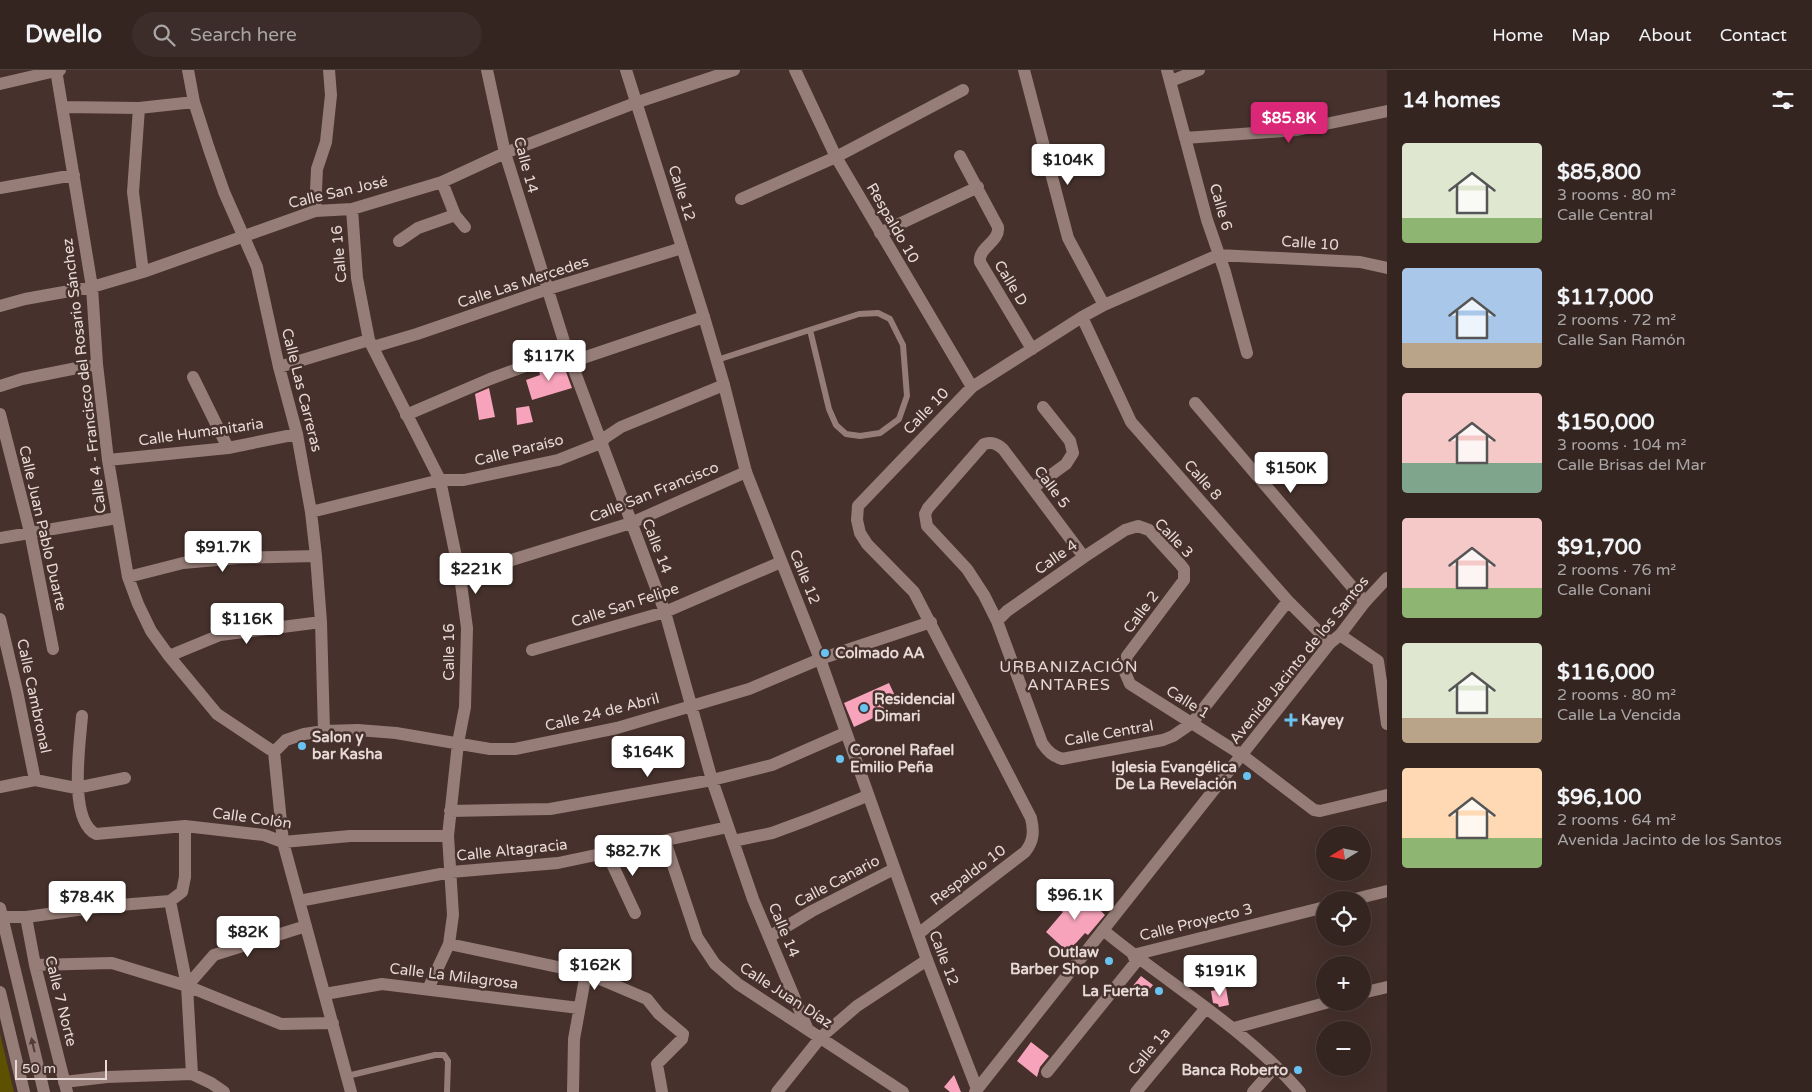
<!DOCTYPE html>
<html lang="en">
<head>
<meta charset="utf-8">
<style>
	body { margin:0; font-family:"Varela Round",sans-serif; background:#3c2d2a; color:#f1f3f6; height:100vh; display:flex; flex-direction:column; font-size:19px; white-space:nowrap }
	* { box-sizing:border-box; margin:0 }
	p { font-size:16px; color:#a9a5a5 }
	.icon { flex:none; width:28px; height:28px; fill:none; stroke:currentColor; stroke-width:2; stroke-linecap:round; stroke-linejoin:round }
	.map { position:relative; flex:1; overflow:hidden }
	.panel { display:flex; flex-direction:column; background:#342521; width:425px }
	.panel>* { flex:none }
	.needle { width:32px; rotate:260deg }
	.fabs { position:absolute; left:1316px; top:756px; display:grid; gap:10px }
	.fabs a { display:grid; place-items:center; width:55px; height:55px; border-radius:50%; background:#342521; box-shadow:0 5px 20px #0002,0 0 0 1px #4e423f; font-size:25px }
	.scale { position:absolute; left:15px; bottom:12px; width:92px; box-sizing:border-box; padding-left:5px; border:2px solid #e7d9d6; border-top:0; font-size:14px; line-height:18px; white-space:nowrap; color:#e7d9d6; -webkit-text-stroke:4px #46312c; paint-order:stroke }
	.price { position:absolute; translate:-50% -42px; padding:0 11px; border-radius:5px; background:#fff; color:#222; font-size:16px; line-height:32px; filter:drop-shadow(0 1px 2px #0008) }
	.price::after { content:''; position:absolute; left:50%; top:30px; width:15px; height:11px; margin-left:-8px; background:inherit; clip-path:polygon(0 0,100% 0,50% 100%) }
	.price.active { background:#db2777; color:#fff }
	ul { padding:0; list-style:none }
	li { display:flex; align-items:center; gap:15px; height:125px; padding:0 15px }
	li span { display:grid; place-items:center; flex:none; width:140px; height:100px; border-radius:5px; color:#555 }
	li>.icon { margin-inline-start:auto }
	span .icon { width:60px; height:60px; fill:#fffc; stroke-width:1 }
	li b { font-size:21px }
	h2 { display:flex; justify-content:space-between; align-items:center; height:60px; padding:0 15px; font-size:21px }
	header { display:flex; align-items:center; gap:30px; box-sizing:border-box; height:70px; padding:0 25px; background:#342521; border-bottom:1px solid #4e423f }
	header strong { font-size:24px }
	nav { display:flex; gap:28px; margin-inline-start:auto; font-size:18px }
	.search { width:350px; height:45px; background:#3c2d2a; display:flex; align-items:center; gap:12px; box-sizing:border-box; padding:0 18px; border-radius:28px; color:#a9a5a5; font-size:19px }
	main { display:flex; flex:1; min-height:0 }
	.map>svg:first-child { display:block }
	.green { fill:#5e5001 }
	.building { fill:#f7a3bb }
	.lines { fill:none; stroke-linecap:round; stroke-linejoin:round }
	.lane { stroke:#967d77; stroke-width:6 }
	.street { stroke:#967d77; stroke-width:12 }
	.secondary { stroke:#967d77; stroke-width:12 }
	.oneway { fill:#523c37 }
	.poi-dot { fill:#69c3f1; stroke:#46312c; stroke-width:2 }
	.labels { text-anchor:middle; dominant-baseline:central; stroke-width:5; stroke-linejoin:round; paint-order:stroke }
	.street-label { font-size:15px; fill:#e7d9d6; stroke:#46312c }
	.poi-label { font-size:15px; font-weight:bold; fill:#e7d9d6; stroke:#46312c; text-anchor:start }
	.neighbourhood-label { font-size:16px; letter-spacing:1px; fill:#e7d9d6; stroke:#46312c }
</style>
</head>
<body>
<header>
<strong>Dwello</strong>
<div class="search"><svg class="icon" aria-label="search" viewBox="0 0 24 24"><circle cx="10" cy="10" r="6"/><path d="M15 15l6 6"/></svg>Search here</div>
<nav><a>Home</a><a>Map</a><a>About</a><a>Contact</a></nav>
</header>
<main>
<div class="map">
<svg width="1387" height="1022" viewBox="0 0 1387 1022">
	<rect width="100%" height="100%" fill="#46312c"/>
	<path class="green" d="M 0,963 L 1,968 L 14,1022 L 0,1022 Z"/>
	<path class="building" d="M 562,291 L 572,318 L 532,330 L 526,310 L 540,305 L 539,300 Z
		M 489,318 L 495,347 L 479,350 L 475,324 Z
		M 529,336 L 533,352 L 517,355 L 516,338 Z
		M 889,613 L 896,628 L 882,635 L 886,642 L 854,657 L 844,633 Z
		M 1079,820 L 1105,845 L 1088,865 L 1085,863 L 1068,882 L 1046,862 L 1063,842 L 1060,840 Z
		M 1141,906 L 1153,915 L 1144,926 L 1132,917 Z
		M 1226,918 L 1229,935 L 1219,937 L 1218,934 L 1213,933 L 1211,921 Z
		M 1031,972 L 1049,986 L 1040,997 L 1037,1007 L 1017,991 Z
		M 954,1005 L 961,1022 L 950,1022 L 944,1017 Z"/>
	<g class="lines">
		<path class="lane" d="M 717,290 L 859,244 L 878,243 L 890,249 L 903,275 L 907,326 L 899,349 L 880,363 L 860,366 L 846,364 L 836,355 L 829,339 L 810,260
			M 347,1006 L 435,985 L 444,985 L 448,991 L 447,1022"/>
		<path class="street" d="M 56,0 L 92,217 L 97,294 L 108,390 L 128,507 L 138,534 L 151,561 L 169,586 L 217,644 L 274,682 L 283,772 L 351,1022
			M 188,0 L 194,32 L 209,79 L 224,122 L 257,197 L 279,297 L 297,364 L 311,442 L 316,486 L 321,552 L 324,661
			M 487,0 L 505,83 L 567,281 L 665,542 L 712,710 L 753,829 L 808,960
			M 795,0 L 836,87 L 972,317
			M 1024,0 L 1068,168 L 1104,235
			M 1167,0 L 1207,150 L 1225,202 L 1247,283
			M 1171,11 L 1199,0
			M 0,14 L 60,0
			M 63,37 L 139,38 L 194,32
			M 139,38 L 133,122 L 143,202
			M 1185,68 L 1297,60 L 1387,41
			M 960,86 L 998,157 C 1000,172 978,177 980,192 L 1032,279
			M 442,112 L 455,145 L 465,157
			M 0,118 L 74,105
			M 741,129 L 836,87 L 963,20
			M 352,139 L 357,208 L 369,270 L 440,410 L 460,506 L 467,558 L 465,637 L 458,673 L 448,766 L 453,845 L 449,874 L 428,919
			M 315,141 L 317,99 L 326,72 L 331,25 L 329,0
			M 880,163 L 978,117
			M 399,171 L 418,158 L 455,145
			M 0,236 L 25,229 L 92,217 L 143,202 L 315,141 L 352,139 L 442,112 L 505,83 L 635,33 L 734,0
			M 1082,247 L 1131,352 L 1288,531 L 1330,573
			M 373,277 L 417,264 L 548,219 L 682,178
			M 571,292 L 704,247
			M 279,297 L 369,270
			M 193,307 L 228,378
			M 0,316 L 22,309 L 97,294
			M 1195,333 L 1365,532
			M 0,344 L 30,462 L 53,579
			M 406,345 L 490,309 L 567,281
			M 108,390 L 228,378 L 297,364
			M 1033,418 L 1066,394 L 1073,383 L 1070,371 L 1043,337
			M 311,442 L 440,410 L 464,410 L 558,390 L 601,373 L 606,367 L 621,357 L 724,315
			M 0,468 L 117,448
			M 1084,487 L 1003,379 C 996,373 992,372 984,374 L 928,438 L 925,444 L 927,456 L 967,499 L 984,525 L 997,551 L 1042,673 C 1048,682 1053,686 1062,689 L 1163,670 L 1173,666 L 1192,653 L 1288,531
			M 460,506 L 631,453 L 746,402
			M 128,507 L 183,493 L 239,488 L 316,486
			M 0,549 L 17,621 L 35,710
			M 997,551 L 1007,541 L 1084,487 L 1125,460 L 1138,456 L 1149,460 L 1180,494 L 1184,499 L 1184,510 L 1127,586 L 1124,600 L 1130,614 L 1242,685 L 1314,740 L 1320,741 L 1387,725
			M 1340,565 L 1378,591 L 1387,654
			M 532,580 L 665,542 L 781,492
			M 169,586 L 220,565 L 321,552
			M 82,646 C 80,673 68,750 96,764 L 185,756 L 264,765 L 283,772 L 350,766 L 448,766
			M 274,682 L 286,670 L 304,664 L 324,661 L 358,660 L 396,663 L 490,679 L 515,679 L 617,658 L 749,619 L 820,589 L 931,552
			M 0,717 L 35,710 L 76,718 L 125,708
			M 450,741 L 550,739 L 712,710 L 772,695 L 845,663
			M 185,756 L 185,807 L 182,822 L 170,831 L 187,916 L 192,1004
			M 665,771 L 697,867 L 715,894 L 738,914 L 903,1022
			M 733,771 L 772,763 L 810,749 L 867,726
			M 607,783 L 635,843
			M 1351,830 L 1387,821
			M 299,831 L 451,802 L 558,793 L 728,757
			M 2,847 L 26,847 L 107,836 L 170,831
			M 26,847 L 35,895 L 67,1022
			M 1103,860 C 1168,914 1244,957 1300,1022
			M 918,864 L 1025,782 C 1034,771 1034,761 1031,748 L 914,522 L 867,474 L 860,463 L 857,450 L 858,436 L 972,317 L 1082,247 L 1104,235 L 1218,185 L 1360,192 L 1387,198
			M 769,867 L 812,841 L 894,799
			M 449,874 L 586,903 L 647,929 L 659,944 L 683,964 L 682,969 L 657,994 L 662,1022
			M 35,895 L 112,893 L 187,916 L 281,954 L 333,953
			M 187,916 L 214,885 L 306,856
			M 1362,923 L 1387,917
			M 325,924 L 382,914 L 579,938
			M 1234,958 L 1329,932
			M 1047,1002 L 1136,892 L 1133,885 L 1325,837
			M 64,1012 L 107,1007 L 192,1004 L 211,1013 L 224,1022
			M 573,1022 L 574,969 L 586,903
			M 777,1022 L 821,967 L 857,936 L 927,890
			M 1136,1022 L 1206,938
			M 1253,1022 L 1275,997"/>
		<path class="secondary" d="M 626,0 L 704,247 L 724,315 L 746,402 L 820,589 L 927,890 L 977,1019
			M 0,838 L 44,1022
			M 0,922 L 24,1022
			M 975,1022 L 1330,573 L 1340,565 L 1365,532 L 1387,508"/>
	</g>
	<defs><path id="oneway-solid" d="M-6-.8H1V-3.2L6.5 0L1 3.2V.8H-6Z" transform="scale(1.25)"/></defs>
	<use class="oneway" href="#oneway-solid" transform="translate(33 975) rotate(-103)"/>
	<g class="poi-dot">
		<circle cx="825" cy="583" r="5"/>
		<circle cx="864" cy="638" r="5"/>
		<path d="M1288.5 642.5h5v5h5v5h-5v5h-5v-5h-5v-5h5z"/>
		<circle cx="302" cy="676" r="5"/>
		<circle cx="840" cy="689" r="5"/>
		<circle cx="1247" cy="706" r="5"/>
		<circle cx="1109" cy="891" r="5"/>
		<circle cx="1159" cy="921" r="5"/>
		<circle cx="1298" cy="1000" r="5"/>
	</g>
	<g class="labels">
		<g class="street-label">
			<text transform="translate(526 95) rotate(75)">Calle 14</text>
			<text transform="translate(338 122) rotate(-13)">Calle San José</text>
			<text transform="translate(682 123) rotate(72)">Calle 12</text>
			<text transform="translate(1221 137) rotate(74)">Calle 6</text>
			<text transform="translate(893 153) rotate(60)">Respaldo 10</text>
			<text transform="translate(1310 173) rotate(4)">Calle 10</text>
			<text transform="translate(339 184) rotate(-95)">Calle 16</text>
			<text transform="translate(523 212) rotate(-18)">Calle Las Mercedes</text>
			<text transform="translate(1011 213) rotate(59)">Calle D</text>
			<text transform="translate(84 306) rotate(-97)">Calle 4 - Francisco del Rosario Sánchez</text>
			<text transform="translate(302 320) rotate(76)">Calle Las Carreras</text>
			<text transform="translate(926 341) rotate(-46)">Calle 10</text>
			<text transform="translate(201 362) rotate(-8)">Calle Humanitaria</text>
			<text transform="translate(519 380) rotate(-14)">Calle Paraíso</text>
			<text transform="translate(1203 410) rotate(48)">Calle 8</text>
			<text transform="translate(1052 417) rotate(53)">Calle 5</text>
			<text transform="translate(654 422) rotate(-22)">Calle San Francisco</text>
			<text transform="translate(43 458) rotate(77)">Calle Juan Pablo Duarte</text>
			<text transform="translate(1174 468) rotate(46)">Calle 3</text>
			<text transform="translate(657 476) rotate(69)">Calle 14</text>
			<text transform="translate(1056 487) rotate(-35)">Calle 4</text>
			<text transform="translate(805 507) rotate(68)">Calle 12</text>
			<text transform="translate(625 535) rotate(-18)">Calle San Felipe</text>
			<text transform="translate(1141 542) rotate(-53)">Calle 2</text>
			<text transform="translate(449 582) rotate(-90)">Calle 16</text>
			<text transform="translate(1299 590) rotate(-51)">Avenida Jacinto de los Santos</text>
			<text transform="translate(34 626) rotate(78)">Calle Cambronal</text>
			<text transform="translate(1188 632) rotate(32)">Calle 1</text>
			<text transform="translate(602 642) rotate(-14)">Calle 24 de Abril</text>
			<text transform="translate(1109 663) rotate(-10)">Calle Central</text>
			<text transform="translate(252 748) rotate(8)">Calle Colón</text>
			<text transform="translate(512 780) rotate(-6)">Calle Altagracia</text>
			<text transform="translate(968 805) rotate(-37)">Respaldo 10</text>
			<text transform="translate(837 811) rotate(-28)">Calle Canario</text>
			<text transform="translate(1196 852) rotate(-14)">Calle Proyecto 3</text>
			<text transform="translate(784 860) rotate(67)">Calle 14</text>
			<text transform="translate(944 888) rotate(69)">Calle 12</text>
			<text transform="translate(454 906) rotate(7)">Calle La Milagrosa</text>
			<text transform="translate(786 925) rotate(33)">Calle Juan Díaz</text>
			<text transform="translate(61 931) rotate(76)">Calle 7 Norte</text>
			<text transform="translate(1149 981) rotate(-50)">Calle 1a</text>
		</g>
		<g class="poi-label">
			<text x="835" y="583">Colmado AA</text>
			<text x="874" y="629">Residencial<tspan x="874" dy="17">Dimari</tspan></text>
			<text x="1301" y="650">Kayey</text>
			<text x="312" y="667">Salon y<tspan x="312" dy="17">bar Kasha</tspan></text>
			<text x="850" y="680">Coronel Rafael<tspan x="850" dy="17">Emilio Peña</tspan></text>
			<text x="1237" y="697" text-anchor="end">Iglesia Evangélica<tspan x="1237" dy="17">De La Revelación</tspan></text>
			<text x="1099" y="882" text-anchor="end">Outlaw<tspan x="1099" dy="17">Barber Shop</tspan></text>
			<text x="1149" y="921" text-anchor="end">La Fuerta</text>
			<text x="1288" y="1000" text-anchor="end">Banca Roberto</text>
		</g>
		<g class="neighbourhood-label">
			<text x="1069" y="597">URBANIZACIÓN<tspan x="1069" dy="18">ANTARES</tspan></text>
		</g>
	</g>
</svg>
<div class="fabs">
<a><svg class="needle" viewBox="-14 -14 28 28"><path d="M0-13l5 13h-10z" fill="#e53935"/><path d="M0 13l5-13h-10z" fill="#a9a5a5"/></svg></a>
<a><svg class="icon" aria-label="locate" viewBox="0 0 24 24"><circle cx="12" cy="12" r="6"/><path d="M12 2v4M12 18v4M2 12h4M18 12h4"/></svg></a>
<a>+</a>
<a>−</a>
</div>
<div class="scale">50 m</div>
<b class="price active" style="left:1289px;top:74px">$85.8K</b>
<b class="price" style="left:1068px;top:116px">$104K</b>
<b class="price" style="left:549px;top:312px">$117K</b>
<b class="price" style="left:1291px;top:424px">$150K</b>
<b class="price" style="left:223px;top:503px">$91.7K</b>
<b class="price" style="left:476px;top:525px">$221K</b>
<b class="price" style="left:247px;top:575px">$116K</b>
<b class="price" style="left:648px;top:708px">$164K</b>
<b class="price" style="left:633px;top:807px">$82.7K</b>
<b class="price" style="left:1075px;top:851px">$96.1K</b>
<b class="price" style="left:87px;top:853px">$78.4K</b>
<b class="price" style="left:248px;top:888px">$82K</b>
<b class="price" style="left:595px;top:921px">$162K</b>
<b class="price" style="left:1220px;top:927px">$191K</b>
</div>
<section class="panel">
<h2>14 homes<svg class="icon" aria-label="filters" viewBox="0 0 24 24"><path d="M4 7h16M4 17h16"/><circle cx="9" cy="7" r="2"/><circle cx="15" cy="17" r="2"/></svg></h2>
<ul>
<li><span style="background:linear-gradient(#dfe7d0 75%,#8fb573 0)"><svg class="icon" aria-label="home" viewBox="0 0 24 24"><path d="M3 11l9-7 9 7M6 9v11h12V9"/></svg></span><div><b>$85,800</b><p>3 rooms · 80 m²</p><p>Calle Central</p></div></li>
<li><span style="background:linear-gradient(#a9c7e8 75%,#b9a48a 0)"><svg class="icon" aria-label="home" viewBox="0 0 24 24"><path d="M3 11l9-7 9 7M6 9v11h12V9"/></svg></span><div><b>$117,000</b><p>2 rooms · 72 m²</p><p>Calle San Ramón</p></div></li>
<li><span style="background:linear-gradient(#f6c9c9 70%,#7fa58c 0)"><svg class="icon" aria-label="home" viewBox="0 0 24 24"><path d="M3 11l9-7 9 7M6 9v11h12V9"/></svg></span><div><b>$150,000</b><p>3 rooms · 104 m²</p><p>Calle Brisas del Mar</p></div></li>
<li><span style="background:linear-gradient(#f6c9c9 70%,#8fb573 0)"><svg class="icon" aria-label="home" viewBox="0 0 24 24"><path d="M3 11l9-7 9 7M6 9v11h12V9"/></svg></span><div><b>$91,700</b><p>2 rooms · 76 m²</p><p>Calle Conani</p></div></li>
<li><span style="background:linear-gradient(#dfe7d0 75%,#b9a48a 0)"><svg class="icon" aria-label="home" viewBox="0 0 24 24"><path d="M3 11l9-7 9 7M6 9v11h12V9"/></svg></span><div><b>$116,000</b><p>2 rooms · 80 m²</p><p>Calle La Vencida</p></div></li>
<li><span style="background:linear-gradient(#ffd9b3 70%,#8fb573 0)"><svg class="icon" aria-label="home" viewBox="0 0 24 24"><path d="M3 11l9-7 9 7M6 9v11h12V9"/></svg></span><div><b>$96,100</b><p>2 rooms · 64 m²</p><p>Avenida Jacinto de los Santos</p></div></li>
</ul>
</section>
</main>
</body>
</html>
